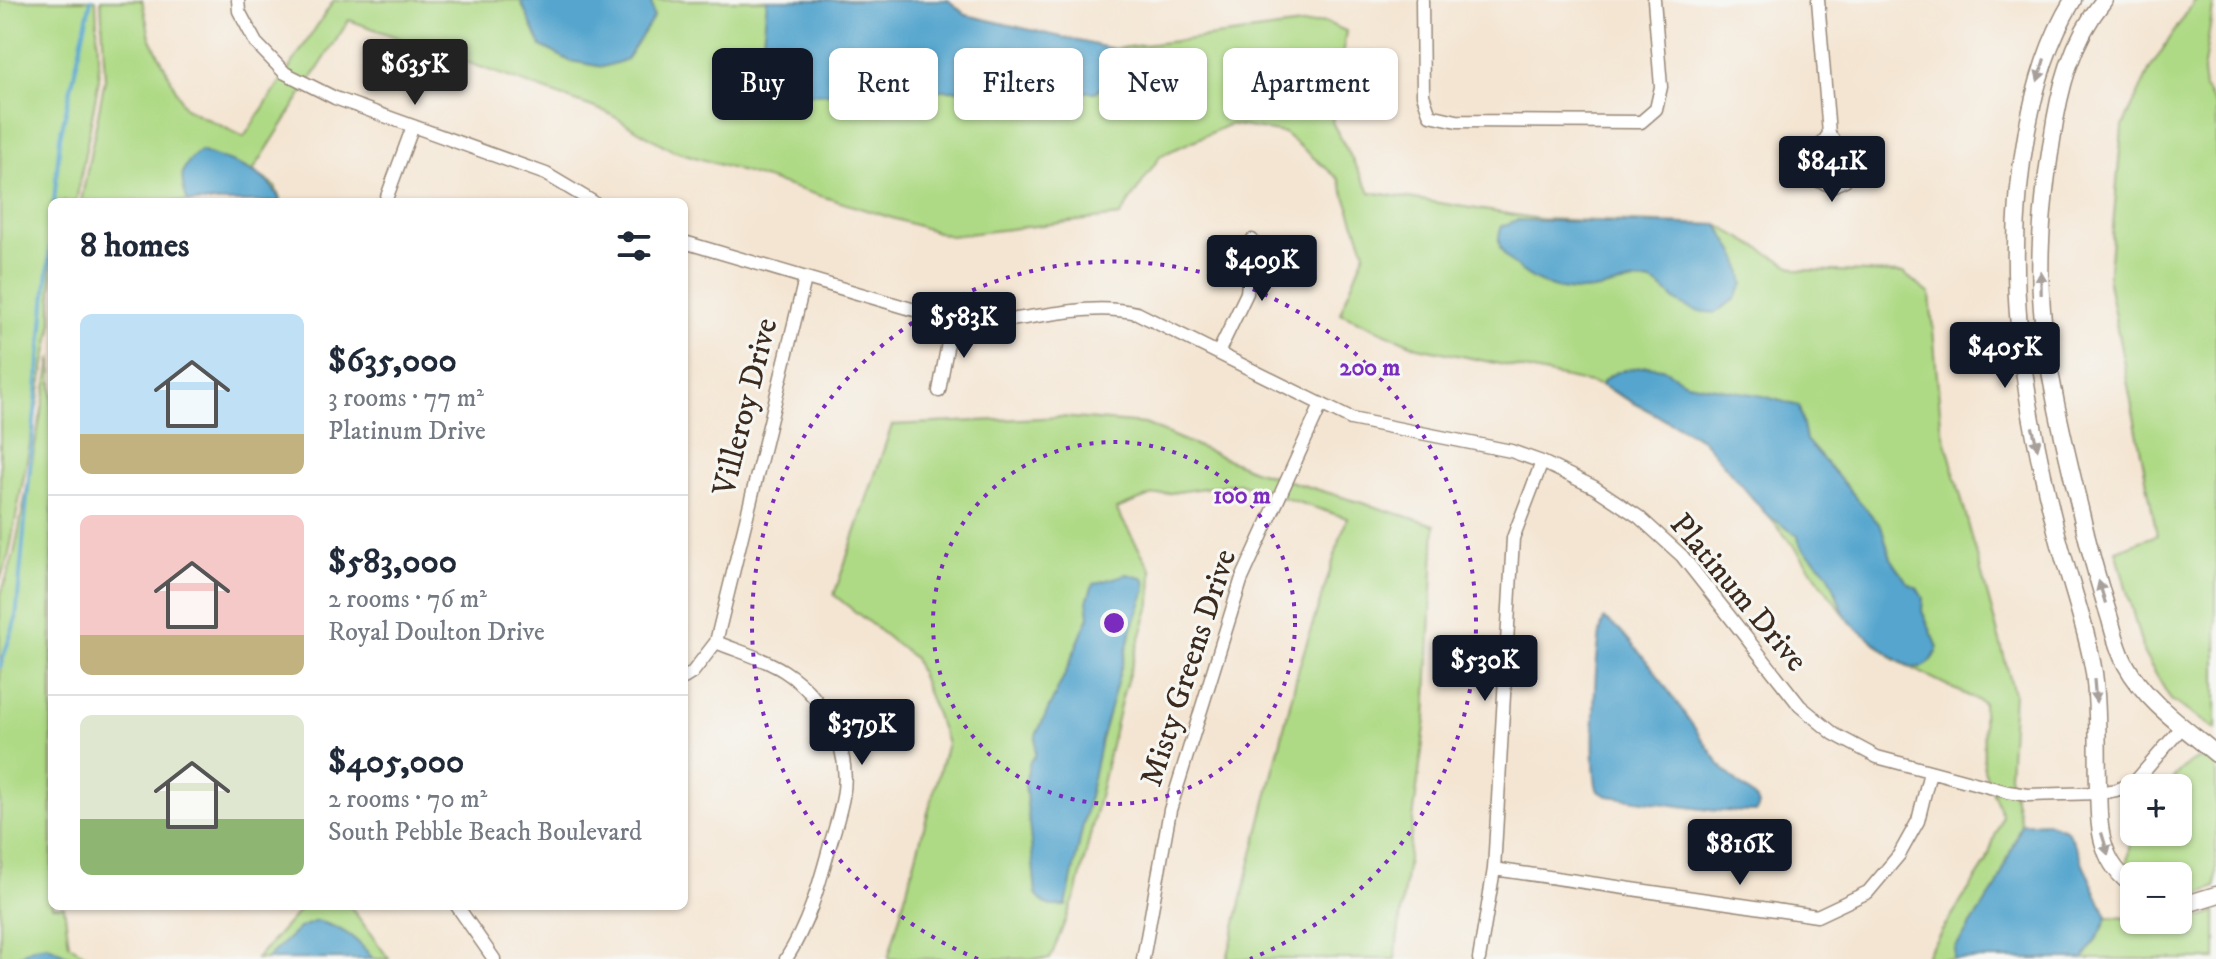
<!DOCTYPE html>
<html lang="en">
<head>
<meta charset="utf-8">
<style>
	body { margin:0; font-family:"IM FELL DW Pica",serif; background:#f6f6f7; color:#1f2937; height:100vh; display:flex; flex-direction:column; font-size:30px; white-space:nowrap }
	* { box-sizing:border-box; margin:0 }
	p { font-size:26px; color:#747a83 }
	.icon { flex:none; width:44px; height:44px; fill:none; stroke:currentColor; stroke-width:2; stroke-linecap:round; stroke-linejoin:round }
	.map { position:relative; flex:1; overflow:hidden }
	.side { position:absolute; left:48px; top:198px; width:640px; height:712px; display:flex; flex-direction:column; background:#fff; border-radius:12px; box-shadow:0 2px 6px #0004 }
	.side>* { flex:none }
	.banner { position:absolute; left:712px; top:48px; width:760px; height:72px; display:flex; gap:16px }
	.fabs { position:absolute; left:2120px; top:774px; display:grid; gap:16px }
	.fabs a { display:grid; place-items:center; width:72px; height:72px; border-radius:12px; background:#fff; box-shadow:0 2px 6px #0004; font-size:40px }
	.price { position:absolute; translate:-50% -68px; padding:0 18px; border-radius:8px; background:#111827; color:#fff; font-size:26px; line-height:52px; filter:drop-shadow(0 2px 4px #0008) }
	.price::after { content:''; position:absolute; left:50%; top:48px; width:24px; height:18px; margin-left:-12px; background:inherit; clip-path:polygon(0 0,100% 0,50% 100%) }
	.price.current { background:#222; color:#fff }
	ul { padding:0; list-style:none }
	li { display:flex; align-items:center; gap:24px; height:200px; padding:0 32px }
	li+li { border-top:2px solid #e0e1e3 }
	li span { display:grid; place-items:center; flex:none; width:224px; height:160px; border-radius:12px; color:#555 }
	li>.icon { margin-inline-start:auto }
	span .icon { width:96px; height:96px; fill:#fffc; stroke-width:1 }
	li b { font-size:34px }
	h2 { display:flex; justify-content:space-between; align-items:center; height:96px; padding:0 32px; font-size:34px }
	.chip { padding:0 28px; border-radius:12px; background:#fff; box-shadow:0 2px 6px #0004; font-size:28px; line-height:72px }
	.chip.current { background:#111827; color:#fff }
	.map>svg:first-child { display:block }
	.green { fill:#afda85; stroke:#758252; stroke-width:2 }
	.water { fill:#54a5ce; stroke:#486876; stroke-width:2 }
	.lines { fill:none; stroke-linecap:round; stroke-linejoin:round }
	.stream { stroke:#54a5ce; stroke-width:4 }
	.minor-casing { stroke:#988878; stroke-width:15 }
	.tertiary-casing { stroke:#988878; stroke-width:19 }
	.minor { stroke:#fff; stroke-width:12 }
	.tertiary { stroke:#fff; stroke-width:16 }
	.oneway { fill:#a79f9a }
	.ring { fill:none; stroke:#7b2cbf; stroke-width:4; stroke-dasharray:4 8 }
	.labels { text-anchor:middle; dominant-baseline:central; stroke-width:6; stroke-linejoin:round; paint-order:stroke }
	.street-label { font-size:32px; fill:#3b2a1e; stroke:#f6f6f2 }
	.centre { fill:#7b2cbf; stroke:#f6f6f2; stroke-width:4 }
	.ring-label { font-size:24px; text-anchor:middle; font-weight:bold; fill:#7b2cbf; stroke:#f6f6f2; stroke-width:6; stroke-linejoin:round; paint-order:stroke }
</style>
</head>
<body>
<div class="map">
<svg width="2216" height="959" viewBox="0 0 2216 959">
	<rect width="100%" height="100%" fill="#f6f6f2"/>
	<filter id="ink" filterUnits="userSpaceOnUse"><feTurbulence type="fractalNoise" baseFrequency=".0125" numOctaves="2"/><feDisplacementMap in="SourceGraphic" scale="16" xChannelSelector="R" yChannelSelector="G"/><feConvolveMatrix kernelMatrix="1 2 1 2 8 2 1 2 1" color-interpolation-filters="sRGB"/></filter>
	<filter id="wash" filterUnits="userSpaceOnUse"><feTurbulence type="fractalNoise" baseFrequency=".006" numOctaves="4" result="noise"/><feDisplacementMap in="SourceGraphic" scale="32" xChannelSelector="R" yChannelSelector="G"/><feGaussianBlur stdDeviation="1.8" result="paint"/><feColorMatrix in="noise" values="0 0 0 0 0 0 0 0 0 0 0 0 0 0 0 0 0 1.4 0 .05"/><feComposite in="paint" operator="in"/></filter>
	<g filter="url(#wash)">
		<rect width="100%" height="100%" fill="#f4e5d2"/>
		<path class="green" d="M 0,0 L 96,0 L 99,79 L 76,202 L 52,202 L 52,328 L 9,554 L 0,580 Z
			M 101,0 L 142,0 L 150,37 L 185,108 L 244,137 L 334,0 L 948,0 L 966,15 L 1113,49 L 1325,22 L 1346,31 L 1332,122 L 1370,192 L 1540,219 L 1718,225 L 1798,270 L 1903,273 L 1930,294 L 1941,423 L 2014,693 L 2009,775 L 2021,824 L 2046,822 L 2066,829 L 2107,917 L 2178,920 L 2178,916 L 2204,917 L 2216,912 L 2216,959 L 1920,959 L 1925,957 L 1986,863 L 2002,815 L 1984,770 L 1983,703 L 1895,660 L 1849,621 L 1794,546 L 1702,439 L 1600,385 L 1418,347 L 1340,313 L 1365,252 L 1339,179 L 1284,133 L 1230,124 L 1160,156 L 1120,216 L 950,236 L 672,150 L 606,112 L 349,20 L 253,171 L 275,186 L 281,202 L 81,202 L 105,79 Z
			M 2195,0 L 2214,0 L 2203,72 L 2205,89 L 2216,107 L 2216,730 L 2171,700 L 2144,654 L 2116,550 L 2157,535 L 2108,282 L 2122,128 L 2150,69 Z
			M 52,357 L 52,906 L 64,906 L 69,944 L 92,959 L 0,959 L 0,597 L 14,555 Z
			M 1061,417 L 1145,424 L 1253,470 L 1435,525 L 1426,719 L 1395,959 L 1227,959 L 1299,667 L 1347,518 L 1238,483 L 1150,496 L 1116,509 L 1152,571 L 1151,602 L 1122,697 L 1077,892 L 1050,959 L 888,959 L 947,743 L 914,658 L 834,595 L 892,425 Z
			M 2208,756 L 2216,763 L 2216,887 L 2199,894 L 2178,895 L 2178,876 L 2134,876 L 2126,870 L 2132,826 L 2134,824 L 2134,832 L 2178,832 L 2178,788 L 2167,788 C 2175,772 2191,759 2208,756 Z
			M 303,906 L 350,906 L 389,959 L 256,959 Z"/>
		<path class="water" d="M 520,0 L 651,0 L 654,17 L 626,60 L 603,67 L 570,61 L 541,46 Z
			M 767,0 L 948,0 L 966,15 L 1113,49 L 1116,73 L 1096,92 L 931,90 L 888,81 L 863,93 L 802,94 L 772,76 L 763,41 Z
			M 200,151 C 231,163 268,169 281,202 L 188,202 C 179,178 179,167 200,151 Z
			M 1517,220 L 1718,225 L 1739,260 L 1744,284 L 1735,299 L 1715,313 C 1701,312 1687,310 1675,300 C 1667,293 1661,285 1651,282 C 1637,279 1622,284 1608,287 C 1571,297 1540,289 1512,263 C 1500,251 1495,243 1502,226 Z
			M 1647,366 L 1662,368 L 1687,383 L 1763,396 L 1799,406 L 1806,440 L 1881,526 L 1891,558 L 1907,582 L 1917,588 L 1923,598 L 1922,611 L 1938,647 C 1925,689 1891,656 1872,640 C 1864,634 1854,627 1848,619 C 1837,605 1836,583 1825,569 C 1816,558 1799,552 1798,536 L 1766,514 L 1702,439 L 1601,385 C 1609,370 1631,369 1647,366 Z
			M 1127,574 L 1145,579 L 1146,590 L 1132,629 L 1101,740 L 1066,906 C 1052,907 1044,907 1036,894 L 1025,784 L 1030,761 L 1035,756 L 1036,735 L 1065,674 L 1089,616 L 1087,601 L 1093,584 Z
			M 1604,619 L 1620,630 L 1651,666 L 1724,770 L 1757,800 L 1759,805 L 1756,812 L 1716,811 L 1608,796 L 1598,791 C 1589,775 1595,633 1604,619 Z
			M 2046,822 L 2066,829 L 2072,839 L 2107,917 C 2106,928 2090,947 2084,959 L 1953,959 L 1955,948 L 1997,886 L 2021,824 Z
			M 316,921 C 342,927 357,938 373,959 L 266,959 L 299,928 Z
			M 47,945 L 74,959 L 14,959 L 34,947 Z"/>
		<g class="lines">
			<path class="stream" d="M 54,202 L 60,137 L 91,0
				M 0,667 L 16,619 L 52,227"/>
		</g>
	</g>
	<g filter="url(#ink)">
		<g class="lines">
			<defs>
				<path id="minor" d="M 238,0 L 239,11 L 256,43 L 285,73 L 335,98 L 546,174 L 593,202
					M 1422,0 L 1423,95 L 1430,115 L 1457,121 L 1641,122 L 1656,109 L 1661,87 L 1654,0
					M 1818,0 L 1829,134 L 1849,163 L 1845,180 L 1832,186 L 1816,180 L 1813,173 L 1820,146 L 1829,134
					M 385,202 L 413,126
					M 684,242 L 952,321 C 1014,329 1076,299 1137,313 L 1351,419 L 1511,451 L 1542,462 L 1594,487 L 1639,517 L 1682,556 L 1800,706 L 1834,734 L 1877,757 L 2008,792 L 2028,795 L 2099,793 L 2116,790 L 2135,782 L 2183,726
					M 1218,353 L 1247,293 L 1252,240
					M 939,391 L 952,321
					M 716,642 C 737,651 764,658 784,671 C 824,697 852,748 843,797 C 840,813 835,829 830,845 C 819,885 809,923 786,959
					M 684,678 L 692,673 L 716,642 L 805,279
					M 1494,869 L 1817,916 L 1868,892 L 1899,855 L 1918,821 L 1930,772
					M 457,906 L 494,959
					M 1143,959 L 1170,810 L 1241,581 L 1321,405
					M 1479,959 L 1494,869 L 1513,538 L 1542,462"/>
				<path id="tertiary" d="M 2073,0 C 2048,41 2036,83 2027,130 C 2002,266 2022,394 2055,526 C 2067,575 2086,623 2094,673 C 2099,711 2097,750 2098,788 C 2099,808 2098,829 2105,848 C 2110,864 2121,877 2134,886
					M 2104,0 C 2071,41 2059,90 2052,140 C 2043,196 2037,254 2042,310 C 2048,379 2065,446 2081,513 C 2089,549 2099,584 2110,619 C 2114,634 2118,651 2126,665 C 2146,702 2184,727 2216,754
					M 2178,902 L 2193,902 L 2216,895"/>
			</defs>
			<use href="#minor" class="minor-casing"/>
			<use href="#tertiary" class="tertiary-casing"/>
			<use href="#minor" class="minor"/>
			<use href="#tertiary" class="tertiary"/>
		</g>
		<defs><path id="oneway-solid" d="M-6-.8H1V-3.2L6.5 0L1 3.2V.8H-6Z" transform="scale(2)"/></defs>
		<g class="oneway">
			<use href="#oneway-solid" transform="translate(2041 70) rotate(107)"/>
			<use href="#oneway-solid" transform="translate(2041 283) rotate(-91)"/>
			<use href="#oneway-solid" transform="translate(2035 438) rotate(77)"/>
			<use href="#oneway-solid" transform="translate(2102 592) rotate(-107)"/>
			<use href="#oneway-solid" transform="translate(2095 691) rotate(85)"/>
			<use href="#oneway-solid" transform="translate(2105 844) rotate(73)"/>
		</g>
	</g>
	<g class="ring">
		<circle cx="1114" cy="623" r="181"/>
		<path d="M978 959A362 362 0 1 1 1250 959"/>
	</g>
	<g class="labels">
		<g class="street-label">
			<text transform="translate(746 407) rotate(-76)">Villeroy Drive</text>
			<text transform="translate(1738 593) rotate(50)">Platinum Drive</text>
			<text transform="translate(1189 668) rotate(-72)">Misty Greens Drive</text>
		</g>
	</g>
	<circle cx="1114" cy="623" r="12" class="centre"/>
	<g class="ring-label">
		<text x="1370" y="375">200 m</text>
		<text x="1242" y="503">100 m</text>
	</g>
</svg>
<div class="fabs">
<a>+</a>
<a>−</a>
</div>
<b class="price current" style="left:415px;top:107px">$635K</b>
<b class="price" style="left:1832px;top:204px">$841K</b>
<b class="price" style="left:1262px;top:303px">$409K</b>
<b class="price" style="left:964px;top:360px">$583K</b>
<b class="price" style="left:2005px;top:390px">$405K</b>
<b class="price" style="left:1485px;top:703px">$530K</b>
<b class="price" style="left:862px;top:767px">$379K</b>
<b class="price" style="left:1740px;top:887px">$816K</b>
<div class="banner">
<a class="chip current">Buy</a>
<a class="chip">Rent</a>
<a class="chip">Filters</a>
<a class="chip">New</a>
<a class="chip">Apartment</a>
</div>
<section class="side">
<h2>8 homes<svg class="icon" aria-label="filters" viewBox="0 0 24 24"><path d="M4 7h16M4 17h16"/><circle cx="9" cy="7" r="2"/><circle cx="15" cy="17" r="2"/></svg></h2>
<ul>
<li><span style="background:linear-gradient(#bfe0f5 75%,#c2b280 0)"><svg class="icon" aria-label="home" viewBox="0 0 24 24"><path d="M3 11l9-7 9 7M6 9v11h12V9"/></svg></span><div><b>$635,000</b><p>3 rooms · 77 m²</p><p>Platinum Drive</p></div></li>
<li><span style="background:linear-gradient(#f6c9c9 75%,#c2b280 0)"><svg class="icon" aria-label="home" viewBox="0 0 24 24"><path d="M3 11l9-7 9 7M6 9v11h12V9"/></svg></span><div><b>$583,000</b><p>2 rooms · 76 m²</p><p>Royal Doulton Drive</p></div></li>
<li><span style="background:linear-gradient(#dfe7d0 65%,#8fb573 0)"><svg class="icon" aria-label="home" viewBox="0 0 24 24"><path d="M3 11l9-7 9 7M6 9v11h12V9"/></svg></span><div><b>$405,000</b><p>2 rooms · 70 m²</p><p>South Pebble Beach Boulevard</p></div></li>
</ul>
</section>
</div>
</body>
</html>
